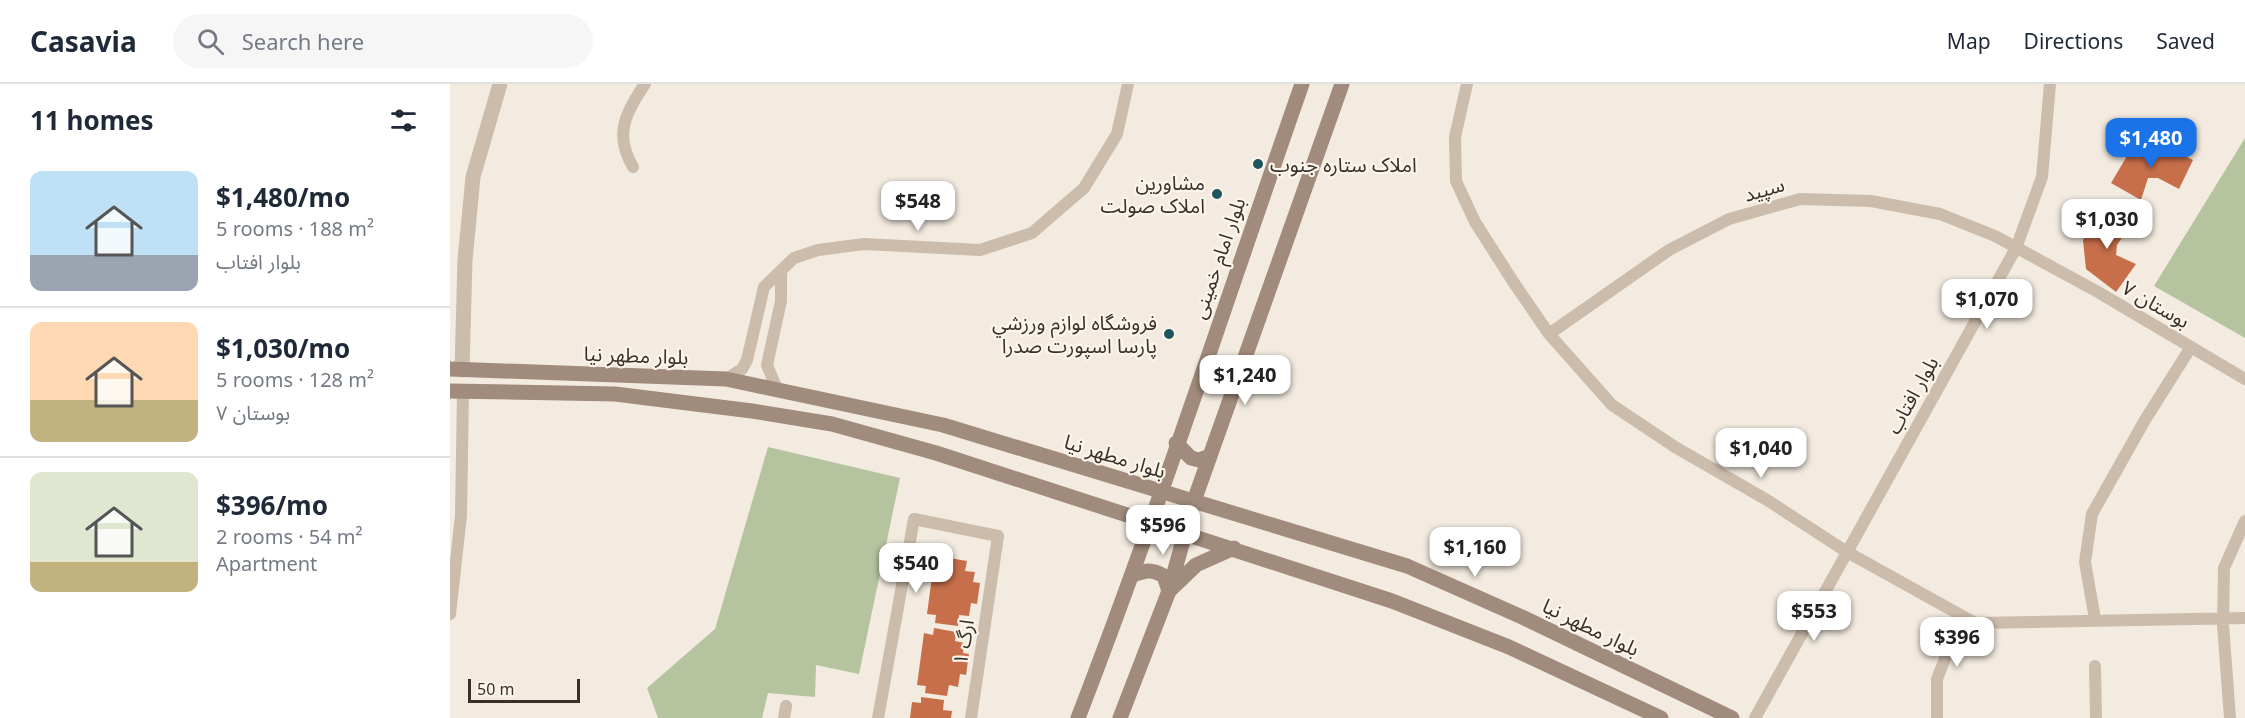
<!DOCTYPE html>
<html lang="en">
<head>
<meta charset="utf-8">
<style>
	body { margin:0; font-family:"Noto Sans","Noto Sans Arabic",sans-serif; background:#f6f6f7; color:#1f2937; height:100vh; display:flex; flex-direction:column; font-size:22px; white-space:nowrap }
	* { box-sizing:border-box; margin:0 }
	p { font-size:20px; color:#747a83 }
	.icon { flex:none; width:33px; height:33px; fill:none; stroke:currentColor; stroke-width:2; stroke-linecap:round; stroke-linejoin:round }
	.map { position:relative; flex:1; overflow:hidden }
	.side { display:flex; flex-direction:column; background:#fff; width:450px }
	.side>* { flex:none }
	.scale { position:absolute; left:18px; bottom:15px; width:112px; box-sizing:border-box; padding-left:6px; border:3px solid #3a302a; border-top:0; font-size:16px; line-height:21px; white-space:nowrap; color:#3a302a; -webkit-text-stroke:4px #fbf5ec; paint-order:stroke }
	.price { position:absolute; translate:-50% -51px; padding:0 14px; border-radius:12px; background:#fff; color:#222; font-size:20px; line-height:39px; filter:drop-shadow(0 2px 3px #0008) }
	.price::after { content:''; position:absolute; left:50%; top:36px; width:18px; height:14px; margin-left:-9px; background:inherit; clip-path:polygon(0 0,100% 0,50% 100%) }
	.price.on { background:#1a73e8; color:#fff }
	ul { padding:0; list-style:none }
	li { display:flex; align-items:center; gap:18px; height:150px; padding:0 30px }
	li+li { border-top:2px solid #e0e1e3 }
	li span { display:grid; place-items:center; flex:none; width:168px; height:120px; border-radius:12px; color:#555 }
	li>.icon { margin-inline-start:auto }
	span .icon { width:72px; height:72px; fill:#fffc; stroke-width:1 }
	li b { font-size:26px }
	h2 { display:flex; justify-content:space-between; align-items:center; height:72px; padding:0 30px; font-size:26px }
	header { display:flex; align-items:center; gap:36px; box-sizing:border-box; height:84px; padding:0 30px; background:#fff; border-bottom:2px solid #e0e1e3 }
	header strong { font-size:28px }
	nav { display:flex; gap:33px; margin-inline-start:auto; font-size:21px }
	.search { width:420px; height:54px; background:#f6f6f7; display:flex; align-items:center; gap:15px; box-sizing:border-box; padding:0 21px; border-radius:33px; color:#747a83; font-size:22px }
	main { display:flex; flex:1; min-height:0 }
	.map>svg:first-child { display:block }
	.green { fill:#b5c39f }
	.building { fill:#c76f4a }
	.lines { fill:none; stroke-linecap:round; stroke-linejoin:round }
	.minor { stroke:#ccbcab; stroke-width:12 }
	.tertiary { stroke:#ccbcab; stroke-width:15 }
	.secondary { stroke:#a08b7c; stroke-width:15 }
	.poi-dot { fill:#1f555c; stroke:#fbf5ec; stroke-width:2 }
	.labels { text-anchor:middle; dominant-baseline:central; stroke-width:4.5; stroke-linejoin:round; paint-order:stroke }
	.poi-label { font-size:20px; fill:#3a302a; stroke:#fbf5ec; text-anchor:end }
	.street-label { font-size:20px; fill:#3a302a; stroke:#fbf5ec }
</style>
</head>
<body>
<header>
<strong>Casavia</strong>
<div class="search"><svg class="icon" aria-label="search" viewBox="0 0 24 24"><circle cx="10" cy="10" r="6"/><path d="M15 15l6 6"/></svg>Search here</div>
<nav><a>Map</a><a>Directions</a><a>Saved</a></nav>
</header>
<main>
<section class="side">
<h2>11 homes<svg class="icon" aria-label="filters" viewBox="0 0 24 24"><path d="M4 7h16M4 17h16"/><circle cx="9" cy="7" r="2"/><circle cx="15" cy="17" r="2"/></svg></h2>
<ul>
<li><span style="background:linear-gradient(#bfe0f5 70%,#9aa5b1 0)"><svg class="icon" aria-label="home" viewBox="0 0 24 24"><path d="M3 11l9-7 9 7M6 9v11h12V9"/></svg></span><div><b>$1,480/mo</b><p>5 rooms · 188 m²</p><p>بلوار افتاب</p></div></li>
<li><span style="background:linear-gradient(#ffd9b3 65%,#c2b280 0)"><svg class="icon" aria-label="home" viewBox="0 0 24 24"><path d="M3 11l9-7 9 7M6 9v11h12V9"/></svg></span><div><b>$1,030/mo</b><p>5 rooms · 128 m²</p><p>بوستان ۷</p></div></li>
<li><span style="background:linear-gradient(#dfe7d0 75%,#c2b280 0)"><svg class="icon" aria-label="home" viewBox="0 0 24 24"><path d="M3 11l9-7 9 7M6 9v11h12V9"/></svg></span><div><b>$396/mo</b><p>2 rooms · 54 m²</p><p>Apartment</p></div></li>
</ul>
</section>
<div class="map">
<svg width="1795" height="634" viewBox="0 0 1795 634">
	<rect width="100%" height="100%" fill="#f3ebe0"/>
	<path class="green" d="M 1795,54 L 1795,254 L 1704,202 Z
		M 318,363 L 450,394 L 409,590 L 366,581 L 365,613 L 318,609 L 312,634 L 208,634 L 197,604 L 265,545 Z"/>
	<path class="building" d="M 1708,59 L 1743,76 L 1729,105 L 1708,94 L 1698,94 L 1691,116 L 1661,99 L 1680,67 Z
		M 1653,123 L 1681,141 L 1667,161 L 1666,171 L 1686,180 L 1666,208 L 1636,185 L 1633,156 Z
		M 494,473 L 517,477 L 515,487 L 525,488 L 523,498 L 530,499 L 527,520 L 521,519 L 519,532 L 509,531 L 508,542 L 485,539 L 486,531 L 477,530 L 484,478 L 493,480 Z
		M 484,544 L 506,548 L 505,557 L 514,559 L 513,569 L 519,570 L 516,591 L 510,590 L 508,603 L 499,601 L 497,612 L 475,609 L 476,602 L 467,601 L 474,549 L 483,551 Z
		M 471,613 L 494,616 L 493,626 L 502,627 L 501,634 L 460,634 L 462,618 L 471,619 Z"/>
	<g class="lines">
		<path class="minor" d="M 1017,0 L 1005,53 L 1006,97 L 1025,138 L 1064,199 L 1099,250 L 1162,321 L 1225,363 L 1317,416 L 1397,468 L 1525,539 L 1795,534
			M 183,83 C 164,51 175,29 195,0
			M 1099,250 L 1219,166 L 1279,135 L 1350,115 L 1421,117 L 1490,130 L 1545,152 L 1648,208 L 1795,295
			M 276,295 L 292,285 L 297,276 L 314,203 L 344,174 L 368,166 L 414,160 L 530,166 L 582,149 L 634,104 L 667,50 L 678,0
			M 327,305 L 317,281 L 331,217 L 331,187
			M 0,530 L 11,432 L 13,307
			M 1645,535 L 1635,478 L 1642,430 L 1695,336 L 1741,263
			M 1645,582 L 1646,634
			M 334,634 L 336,622
			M 428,634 L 464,435 L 548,452 L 521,634
			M 1305,634 L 1566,164 L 1592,93 L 1600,0
			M 1487,634 L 1487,595 L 1511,534
			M 1780,634 L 1773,541 L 1774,484 L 1795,437"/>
		<path class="tertiary" d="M 12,286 L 15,176 L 23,93 L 50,0"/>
		<path class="secondary" d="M 0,285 L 276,295 L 493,341 L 957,482 L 1072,533 L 1282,634
			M 0,307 L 165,310 L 302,327 L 382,340 L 486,369 L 942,517 L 1059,563 L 1211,634
			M 726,359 L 741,374 L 749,376 L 760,372
			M 683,491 C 696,486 702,485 714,492 L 719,507 L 746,481 L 784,464
			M 628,634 C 709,425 778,211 852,0
			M 670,634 L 719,507 L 744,417 L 892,0"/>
	</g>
	<g class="poi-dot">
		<circle cx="808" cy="80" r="6"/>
		<circle cx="767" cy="110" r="6"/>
		<circle cx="719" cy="250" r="6"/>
	</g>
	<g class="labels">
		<g class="poi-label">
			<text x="820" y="80" text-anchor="start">املاک ستاره جنوب</text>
			<text x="755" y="98">مشاورین<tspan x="755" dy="23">املاک صولت</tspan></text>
			<text x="707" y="238">فروشگاه لوازم ورزشي<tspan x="707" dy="23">پارسا اسپورت صدرا</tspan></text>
		</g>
		<g class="street-label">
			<text transform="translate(1314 105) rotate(-16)">سپید</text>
			<text transform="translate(768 174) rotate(-71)">بلوار امام خمینی</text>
			<text transform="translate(1706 220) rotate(30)">بوستان ۷</text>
			<text transform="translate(186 271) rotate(2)">بلوار مطهر نیا</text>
			<text transform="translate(1462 311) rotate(-61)">بلوار افتاب</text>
			<text transform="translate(665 372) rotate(17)">بلوار مطهر نیا</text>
			<text transform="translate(1141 543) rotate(26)">بلوار مطهر نیا</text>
			<text transform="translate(513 558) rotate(-81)">ارگ ۱</text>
		</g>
	</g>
</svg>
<div class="scale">50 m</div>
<b class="price on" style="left:1701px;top:85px">$1,480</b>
<b class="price" style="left:468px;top:148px">$548</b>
<b class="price" style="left:1657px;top:166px">$1,030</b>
<b class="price" style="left:1537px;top:246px">$1,070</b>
<b class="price" style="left:795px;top:322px">$1,240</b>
<b class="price" style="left:1311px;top:395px">$1,040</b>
<b class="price" style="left:713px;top:472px">$596</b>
<b class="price" style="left:1025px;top:494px">$1,160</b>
<b class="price" style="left:466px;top:510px">$540</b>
<b class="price" style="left:1364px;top:558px">$553</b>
<b class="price" style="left:1507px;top:584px">$396</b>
</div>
</main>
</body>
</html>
